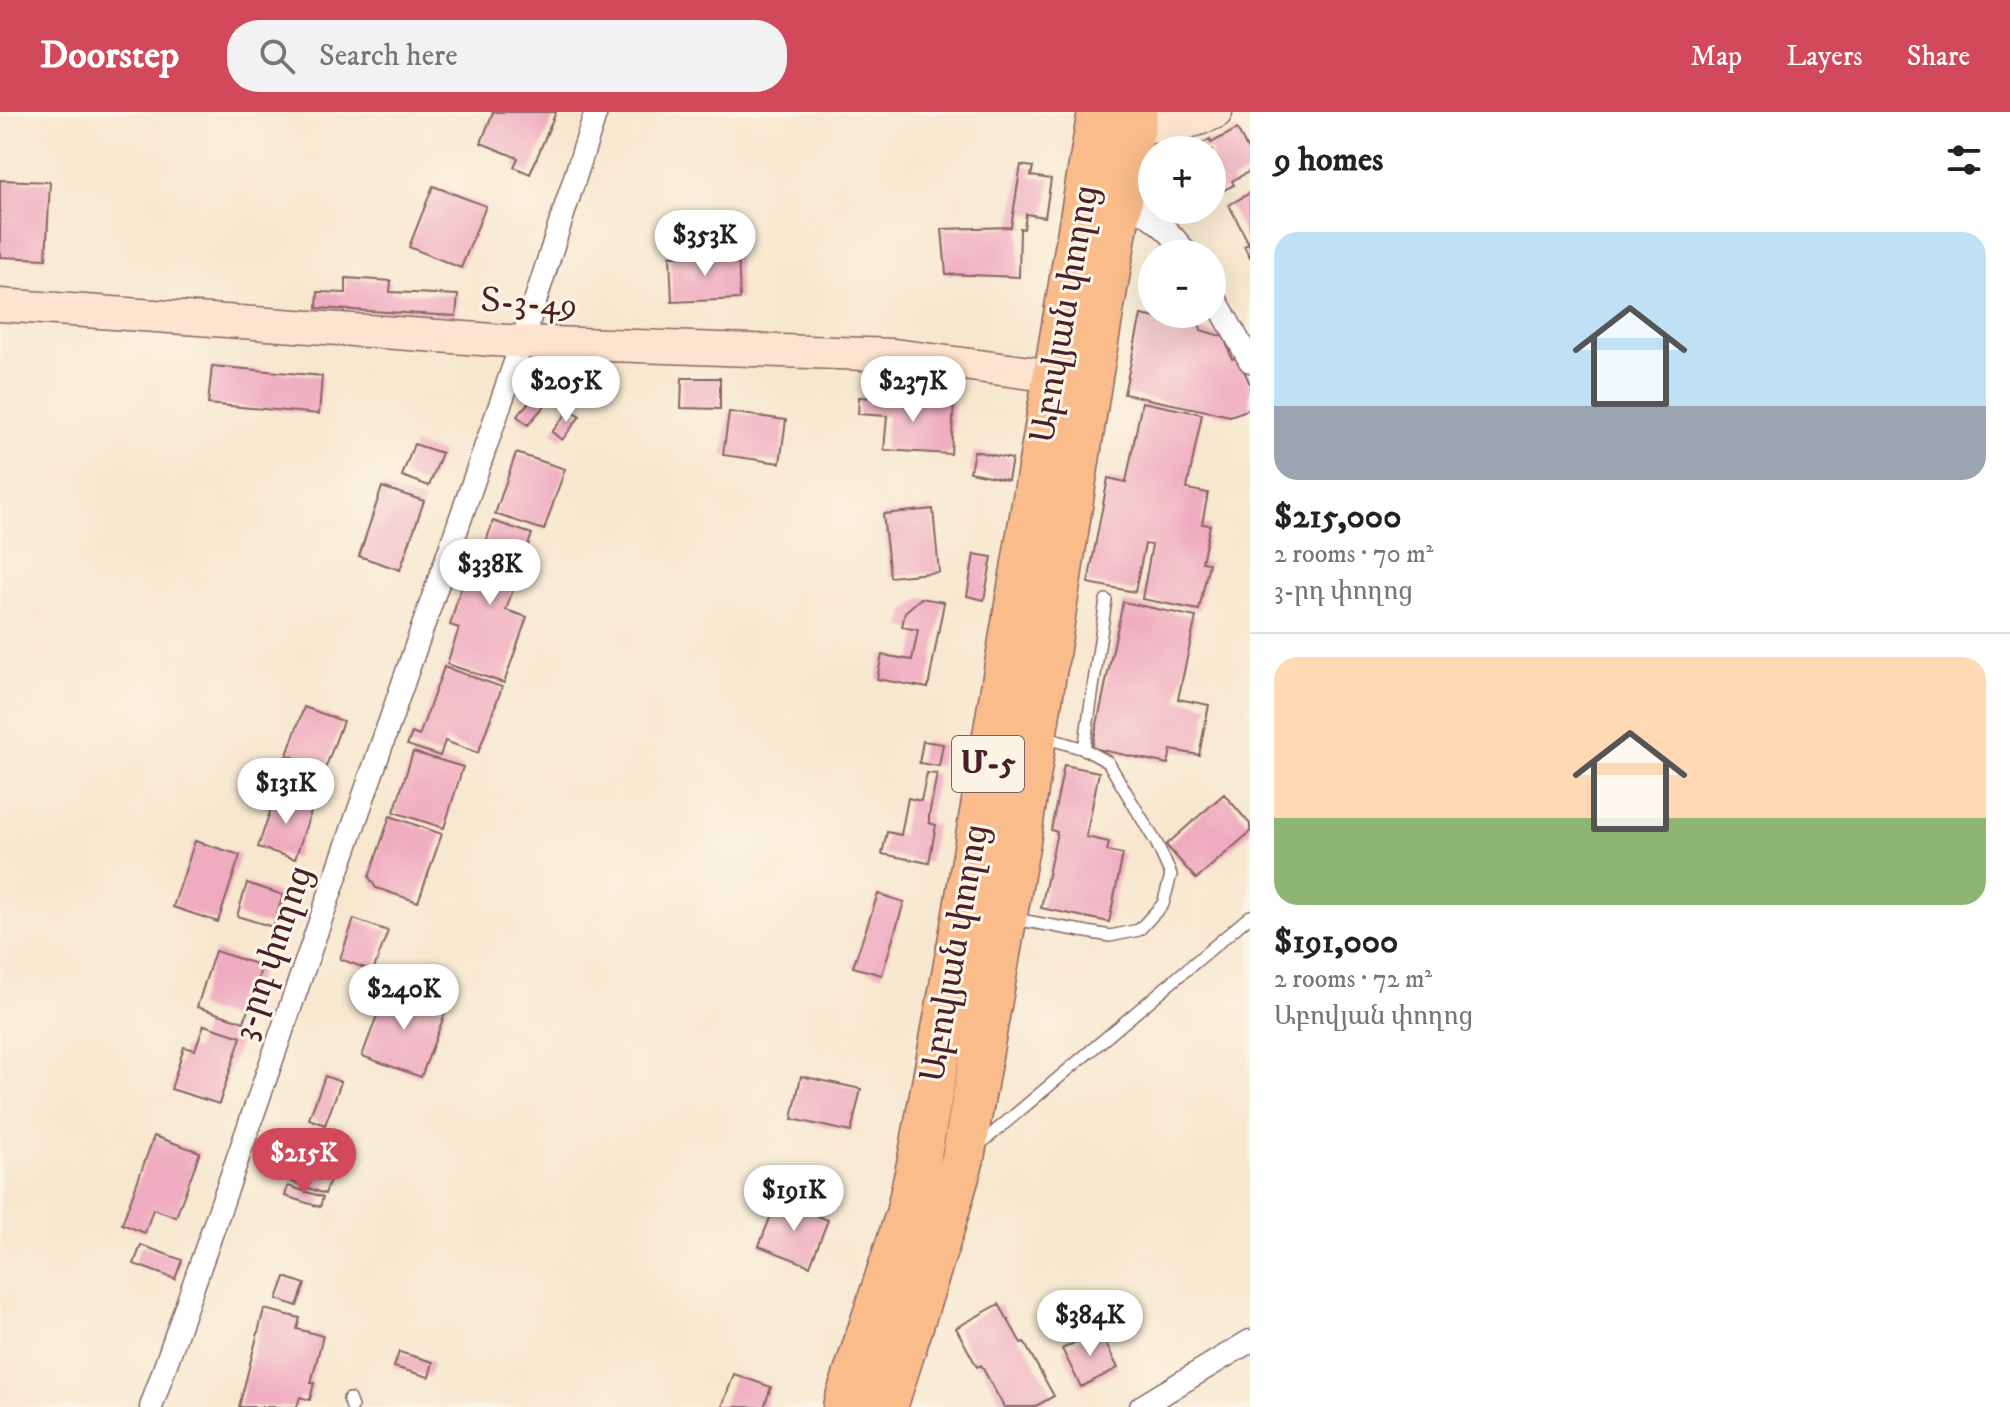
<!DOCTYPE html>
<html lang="en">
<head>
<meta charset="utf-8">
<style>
	body { margin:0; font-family:"IM FELL DW Pica","Noto Serif Armenian",serif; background:#f2f2f2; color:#222; height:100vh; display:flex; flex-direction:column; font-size:30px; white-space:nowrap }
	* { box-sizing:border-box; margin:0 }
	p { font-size:26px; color:#767676 }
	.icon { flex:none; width:44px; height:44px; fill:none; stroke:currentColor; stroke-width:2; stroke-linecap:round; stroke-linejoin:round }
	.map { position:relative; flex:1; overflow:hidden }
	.sheet { display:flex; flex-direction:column; background:#fff; width:760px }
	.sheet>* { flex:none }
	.tools { position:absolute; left:1138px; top:24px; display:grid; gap:16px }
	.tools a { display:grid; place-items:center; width:88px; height:88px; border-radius:50%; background:#fff; box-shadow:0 8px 32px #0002; font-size:40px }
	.price { position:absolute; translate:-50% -68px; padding:0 18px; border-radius:28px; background:#fff; color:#222; font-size:26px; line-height:52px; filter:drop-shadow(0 2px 4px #0008) }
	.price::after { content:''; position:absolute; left:50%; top:48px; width:24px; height:18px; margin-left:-12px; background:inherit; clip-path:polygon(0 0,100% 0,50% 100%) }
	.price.active { background:#d1495b; color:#fff }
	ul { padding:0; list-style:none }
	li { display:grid; align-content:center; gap:16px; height:424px; padding:0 24px }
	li+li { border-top:2px solid #e0e0e0 }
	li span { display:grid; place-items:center; height:248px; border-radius:24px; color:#555 }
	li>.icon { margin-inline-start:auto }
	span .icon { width:144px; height:144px; fill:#fffc; stroke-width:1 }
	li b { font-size:34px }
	h2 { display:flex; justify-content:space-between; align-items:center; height:96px; padding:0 24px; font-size:34px }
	header { display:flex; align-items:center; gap:48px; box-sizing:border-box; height:112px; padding:0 40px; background:#d1495b; color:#fff }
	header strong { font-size:38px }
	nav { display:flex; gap:44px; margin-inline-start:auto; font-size:28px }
	.search { width:560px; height:72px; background:#f2f2f2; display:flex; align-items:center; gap:20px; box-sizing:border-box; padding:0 28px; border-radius:32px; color:#767676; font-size:30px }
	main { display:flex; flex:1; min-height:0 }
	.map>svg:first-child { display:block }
	.building { fill:#efacc0 }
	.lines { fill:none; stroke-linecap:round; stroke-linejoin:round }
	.lane-casing { stroke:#876564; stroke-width:14 }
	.street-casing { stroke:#876564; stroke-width:25 }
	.secondary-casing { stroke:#876564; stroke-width:35 }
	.highway-casing { stroke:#876564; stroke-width:45 }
	.lane { stroke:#fff; stroke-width:11 }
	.street { stroke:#fff; stroke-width:22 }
	.secondary { stroke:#fde4d0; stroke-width:32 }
	.highway { stroke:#f9bc8a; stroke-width:42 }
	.labels { text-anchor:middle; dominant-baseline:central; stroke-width:6; stroke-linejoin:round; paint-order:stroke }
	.shield { fill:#fcf5e5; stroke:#7f5f63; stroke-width:2 }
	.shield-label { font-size:32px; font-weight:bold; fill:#4a1f2b }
	.street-label { font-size:34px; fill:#4a1f2b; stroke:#fcf5e5 }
</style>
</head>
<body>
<header>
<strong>Doorstep</strong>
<div class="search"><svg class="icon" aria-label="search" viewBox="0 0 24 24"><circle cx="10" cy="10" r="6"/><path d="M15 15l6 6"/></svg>Search here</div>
<nav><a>Map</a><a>Layers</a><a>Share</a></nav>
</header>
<main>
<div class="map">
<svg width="1250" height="1295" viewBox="0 0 1250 1295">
	<rect width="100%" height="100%" fill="#fcf5e5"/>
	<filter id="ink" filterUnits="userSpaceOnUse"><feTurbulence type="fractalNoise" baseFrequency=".0125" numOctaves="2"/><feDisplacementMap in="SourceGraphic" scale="16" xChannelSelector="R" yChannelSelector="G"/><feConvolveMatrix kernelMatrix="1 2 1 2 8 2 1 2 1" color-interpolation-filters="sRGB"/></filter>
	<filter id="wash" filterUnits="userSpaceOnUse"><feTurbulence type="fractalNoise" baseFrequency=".006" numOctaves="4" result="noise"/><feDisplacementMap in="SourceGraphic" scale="32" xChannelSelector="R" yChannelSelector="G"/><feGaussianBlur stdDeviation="1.8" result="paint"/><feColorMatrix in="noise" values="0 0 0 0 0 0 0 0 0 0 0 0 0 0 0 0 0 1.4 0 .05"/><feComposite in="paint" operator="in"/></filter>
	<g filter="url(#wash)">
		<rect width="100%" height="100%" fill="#f7e7cf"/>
		<g id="blocks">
			<path class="building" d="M 493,0 L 556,0 L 530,62 L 514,55 L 518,46 L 481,31 Z
				M 1237,17 L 1250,42 L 1250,59 L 1232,69 L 1234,73 L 1212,84 L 1212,38 L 1190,38 L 1210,27 L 1211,31 Z
				M 1021,53 L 1033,55 L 1031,64 L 1051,67 L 1045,105 L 1026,102 L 1024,117 L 1020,116 L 1019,165 L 946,162 L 942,117 L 1011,115 Z
				M 0,68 L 50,70 L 46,147 L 0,145 Z
				M 433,74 L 486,94 L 461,156 L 409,135 Z
				M 1250,81 L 1250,146 L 1244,134 L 1249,132 L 1229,93 Z
				M 738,141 L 740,187 L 672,190 L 670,144 Z
				M 346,166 L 391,169 L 390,180 L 458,183 L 456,204 L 317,196 L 318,180 L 346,181 Z
				M 1182,202 L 1197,202 L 1201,218 L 1224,225 L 1232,247 L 1238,245 L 1250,272 L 1250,297 L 1230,304 L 1124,282 L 1141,203 L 1181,211 Z
				M 212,254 L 322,264 L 319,302 L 208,292 Z
				M 682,266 L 720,266 L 720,297 L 681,296 Z
				M 535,283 L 546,292 L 528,313 L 517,304 Z
				M 859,285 L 954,290 L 951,342 L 884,338 L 887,304 L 858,302 Z
				M 1142,290 L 1202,302 L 1187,377 L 1208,381 L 1202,412 L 1210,413 L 1202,450 L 1209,451 L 1199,498 L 1142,487 L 1152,433 L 1145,432 L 1135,480 L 1088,471 L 1108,366 L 1126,370 Z
				M 570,297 L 580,304 L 562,328 L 552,320 Z
				M 729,300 L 786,308 L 780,351 L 723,343 Z
				M 414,332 L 442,341 L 429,374 L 402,364 Z
				M 974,339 L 1012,347 L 1008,368 L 970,360 Z
				M 516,341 L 565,357 L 544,418 L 495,402 Z
				M 382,375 L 424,389 L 400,458 L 359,444 Z
				M 933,397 L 939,460 L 890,465 L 883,402 Z
				M 493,409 L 532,422 L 506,498 L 527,505 L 504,571 L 447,552 L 459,516 L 450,513 L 459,482 L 469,452 L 478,454 Z
				M 974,442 L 992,445 L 984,488 L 967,484 Z
				M 921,486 L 944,490 L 928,576 L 877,567 L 882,543 L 912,548 L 918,518 L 902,515 L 905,500 Z
				M 1123,490 L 1196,505 L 1178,587 L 1209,593 L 1199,643 L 1171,638 L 1168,652 L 1092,636 Z
				M 444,555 L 502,575 L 478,641 L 445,629 L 440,644 L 407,633 L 412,621 L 419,624 Z
				M 304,595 L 343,609 L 325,657 L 287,643 Z
				M 923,629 L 943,632 L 939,654 L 919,651 Z
				M 413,640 L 463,655 L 444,716 L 394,700 Z
				M 1064,653 L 1099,660 L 1086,725 L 1109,730 L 1107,739 L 1123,742 L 1109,810 L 1041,796 L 1057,720 L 1051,718 Z
				M 927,661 L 937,662 L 929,703 L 929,711 L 936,713 L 929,751 L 882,742 L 887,720 L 901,723 L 908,686 L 921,689 Z
				M 276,682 L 313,694 L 295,747 L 258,735 Z
				M 1224,682 L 1250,712 L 1250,720 L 1196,767 L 1166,733 Z
				M 390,704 L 442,722 L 418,790 L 376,776 L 369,765 Z
				M 195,729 L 240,743 L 218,810 L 173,795 Z
				M 247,771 L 283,783 L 273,815 L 237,804 Z
				M 878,782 L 904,790 L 882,863 L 853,855 Z
				M 354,807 L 388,819 L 373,859 L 340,847 Z
				M 215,839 L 262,854 L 244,910 L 197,895 Z
				M 388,874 L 447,896 L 421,965 L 362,944 Z
				M 204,913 L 241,925 L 219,992 L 171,977 L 184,935 L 195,938 Z
				M 325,964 L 341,970 L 325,1013 L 309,1007 Z
				M 801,964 L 861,977 L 851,1020 L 792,1007 Z
				M 154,1024 L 200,1040 L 176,1105 L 153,1097 L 145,1121 L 122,1112 Z
				M 304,1029 L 340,1041 L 325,1082 L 289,1069 Z
				M 288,1074 L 323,1085 L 320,1095 L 285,1084 Z
				M 777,1088 L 828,1108 L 810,1154 L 759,1134 Z
				M 141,1133 L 182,1148 L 175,1167 L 134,1152 Z
				M 285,1165 L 305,1172 L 297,1194 L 277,1187 Z
				M 999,1192 L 1021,1231 L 1024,1230 L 1054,1284 L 1034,1295 L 1004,1295 L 981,1253 L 977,1255 L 956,1216 Z
				M 264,1197 L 300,1206 L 297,1217 L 323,1224 L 311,1271 L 314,1271 L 310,1288 L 300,1285 L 297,1295 L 239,1295 Z
				M 1099,1218 L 1118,1256 L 1081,1275 L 1062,1237 Z
				M 399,1240 L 433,1250 L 429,1265 L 394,1255 Z
				M 734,1262 L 771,1275 L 764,1295 L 722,1295 Z"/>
		</g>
	</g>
	<g filter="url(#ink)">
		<use href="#blocks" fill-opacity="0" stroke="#876564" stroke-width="2"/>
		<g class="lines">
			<defs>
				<path id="lane" d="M 1084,637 L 1106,488
					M 1014,807 L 1110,824 L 1139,818 L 1163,792 L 1171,763 L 1157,732 L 1108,650 L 1084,637 L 1044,625
					M 979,1033 L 1250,804
					M 349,1287 L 352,1295"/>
				<path id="street" d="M 1122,89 C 1150,102 1169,117 1187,142
					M 1212,181 L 1250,249
					M 151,1295 L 522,230 L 596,0
					M 1141,1295 L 1250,1229"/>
				<path id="secondary" d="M 1133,16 C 1163,15 1189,13 1216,0
					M 0,193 L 522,230 L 894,243 L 1054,264"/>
				<path id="highway" d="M 844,1295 L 907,1102 L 919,1048 L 962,814 L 1099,0
					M 886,1295 L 944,1113 L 963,1046 L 1020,723 L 1091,265 L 1136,0"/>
			</defs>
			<use href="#lane" class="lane-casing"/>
			<use href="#street" class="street-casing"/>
			<use href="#secondary" class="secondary-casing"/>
			<use href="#highway" class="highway-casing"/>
			<use href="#lane" class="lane"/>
			<use href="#street" class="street"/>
			<use href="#secondary" class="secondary"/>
			<use href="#highway" class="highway"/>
		</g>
	</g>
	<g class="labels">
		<rect class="shield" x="952" y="624" width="72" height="56" rx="6"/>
		<g class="shield-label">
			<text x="988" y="652">Մ-5</text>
		</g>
		<g class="street-label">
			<text transform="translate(529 191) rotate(3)">Տ-3-49</text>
			<text transform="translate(1065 202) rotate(-80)">Աբովյան փողոց</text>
			<text transform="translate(273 841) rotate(-71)">3-րդ փողոց</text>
			<text transform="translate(955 841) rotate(-80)">Աբովյան փողոց</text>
		</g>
	</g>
</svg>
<div class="tools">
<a>+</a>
<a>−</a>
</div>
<b class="price" style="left:705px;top:166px">$353K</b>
<b class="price" style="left:566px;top:312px">$205K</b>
<b class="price" style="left:913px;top:312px">$237K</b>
<b class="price" style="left:490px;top:495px">$338K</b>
<b class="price" style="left:286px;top:714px">$131K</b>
<b class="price" style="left:404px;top:920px">$240K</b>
<b class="price active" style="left:304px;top:1084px">$215K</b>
<b class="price" style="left:794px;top:1121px">$191K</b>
<b class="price" style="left:1090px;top:1246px">$384K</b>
</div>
<section class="sheet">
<h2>9 homes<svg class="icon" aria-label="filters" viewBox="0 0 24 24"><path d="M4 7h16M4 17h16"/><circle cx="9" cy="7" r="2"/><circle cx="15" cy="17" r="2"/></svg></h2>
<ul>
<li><span style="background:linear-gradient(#bfe0f5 70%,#9aa5b1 0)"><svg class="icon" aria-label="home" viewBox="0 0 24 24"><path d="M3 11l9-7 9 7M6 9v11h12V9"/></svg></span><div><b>$215,000</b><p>2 rooms · 70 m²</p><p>3-րդ փողոց</p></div></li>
<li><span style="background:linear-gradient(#ffd9b3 65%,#8fb573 0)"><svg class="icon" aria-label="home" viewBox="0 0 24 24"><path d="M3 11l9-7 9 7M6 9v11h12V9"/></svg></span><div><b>$191,000</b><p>2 rooms · 72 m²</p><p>Աբովյան փողոց</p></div></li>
</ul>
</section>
</main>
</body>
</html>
